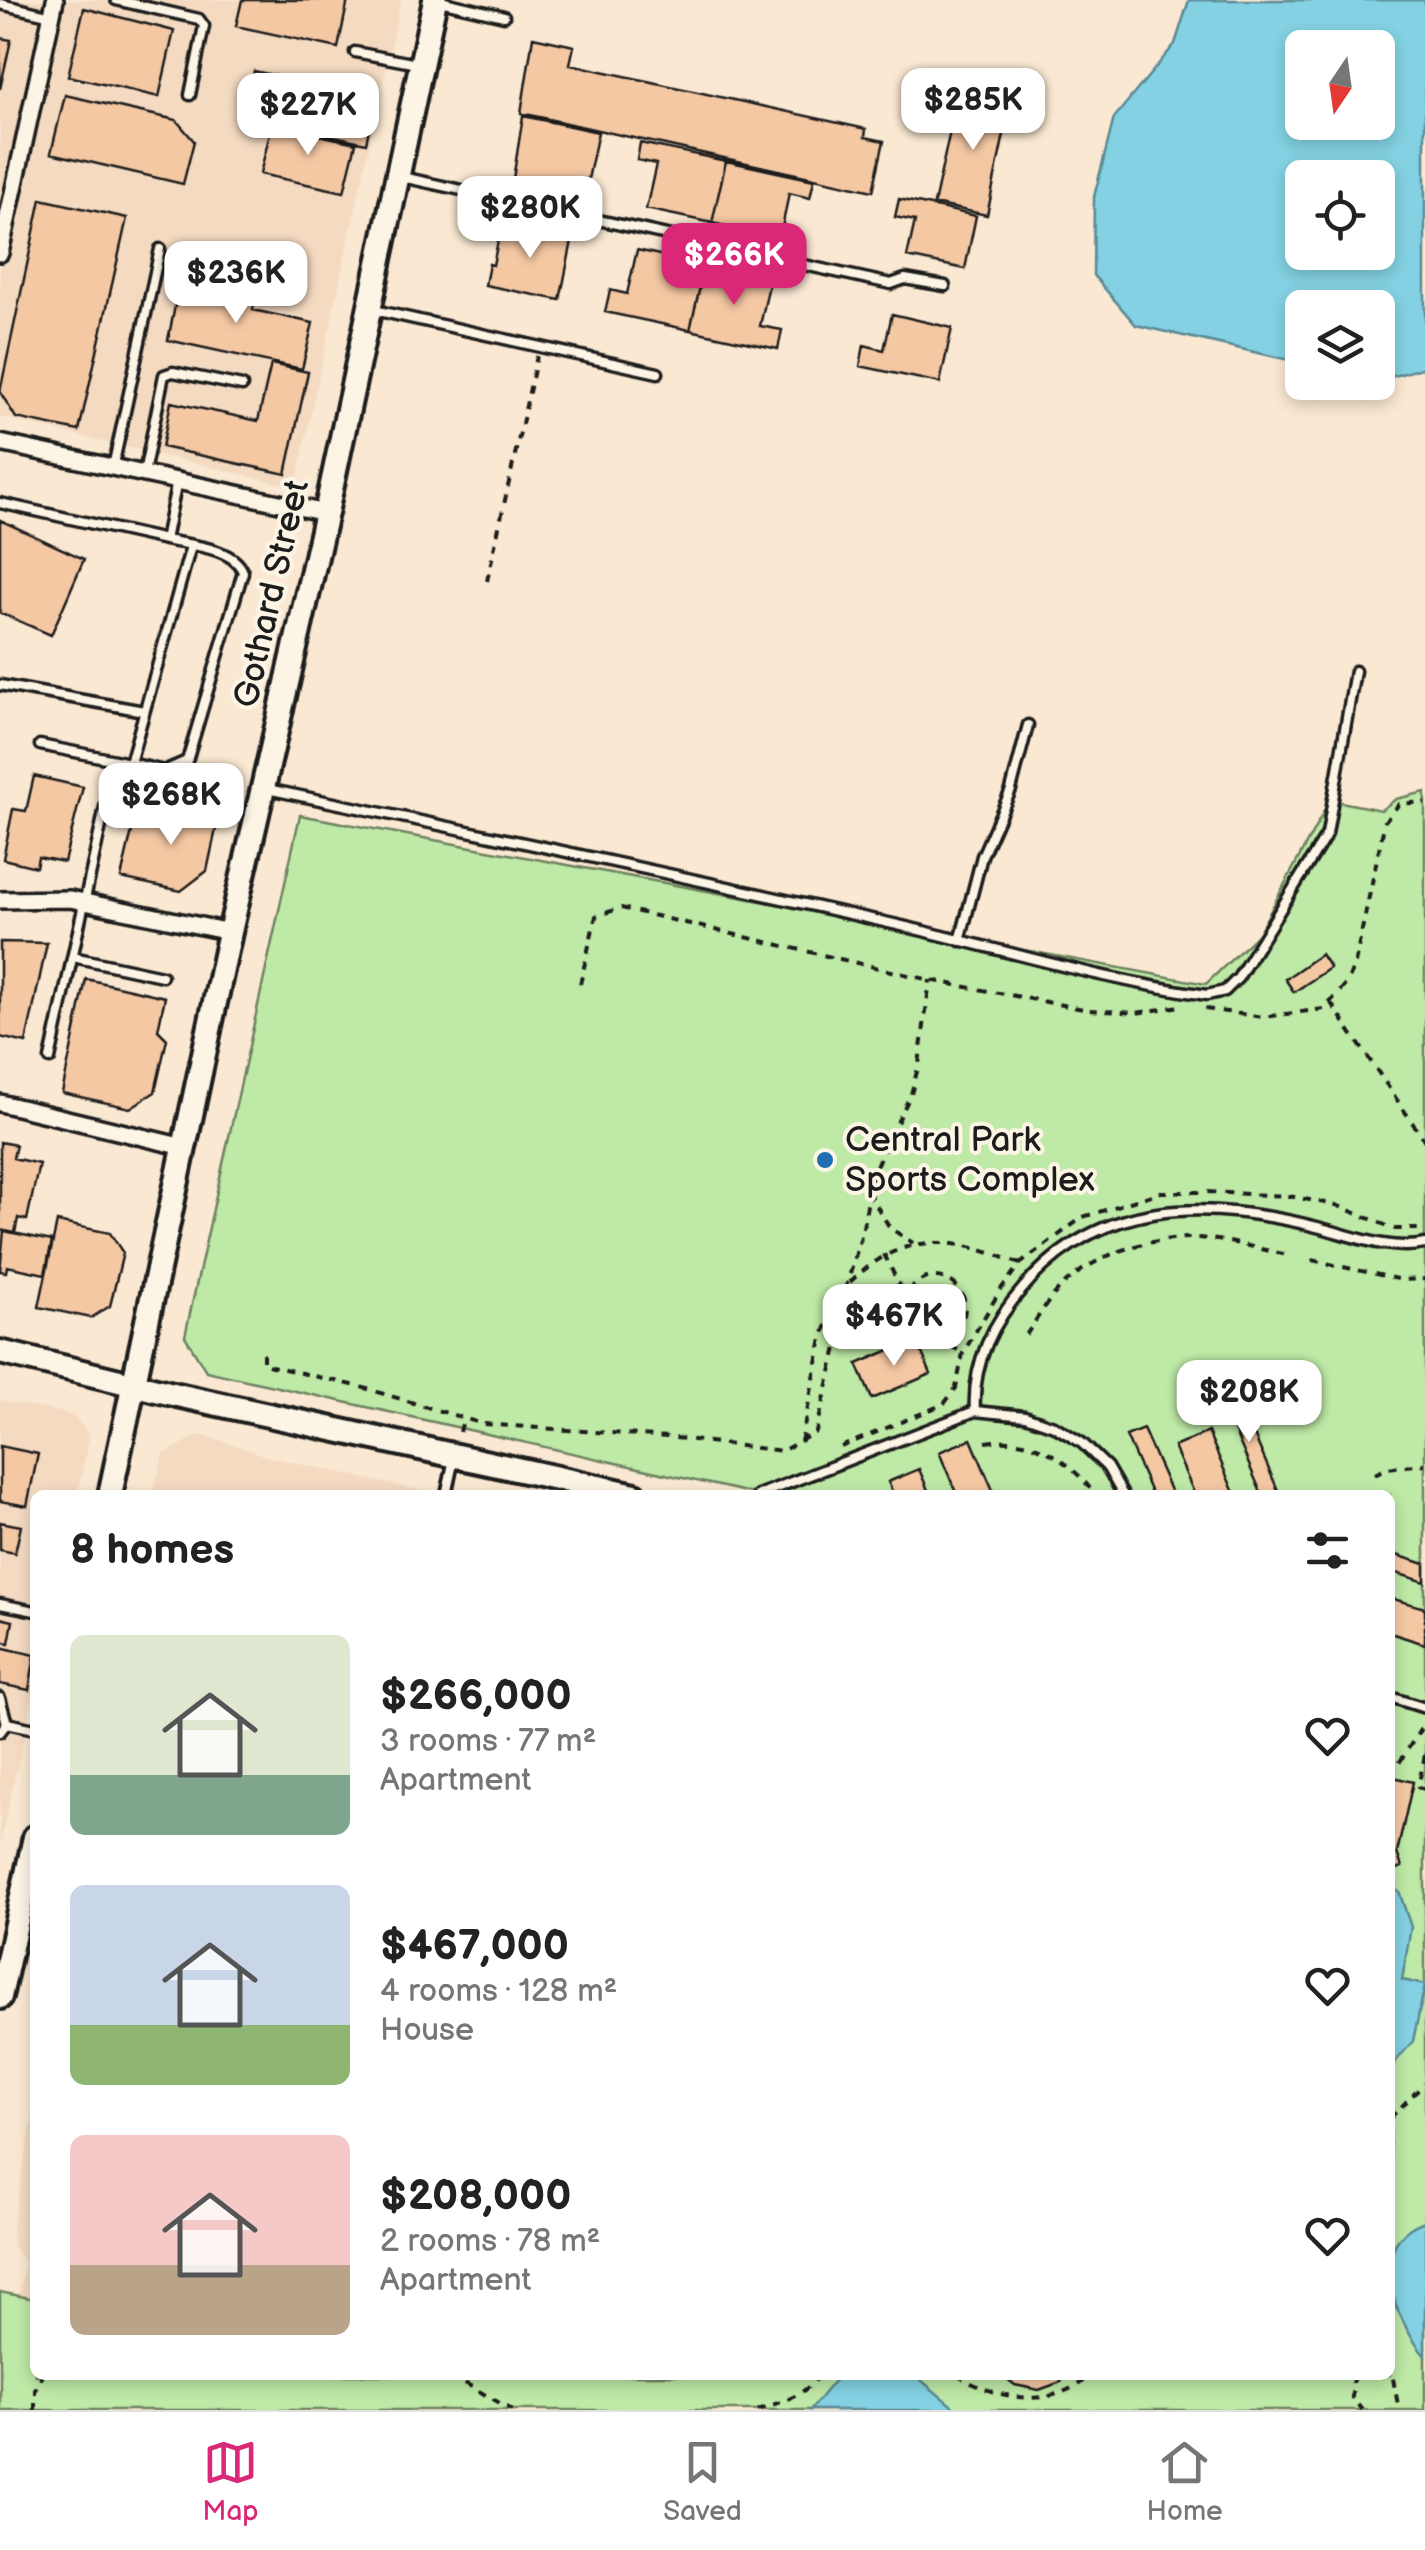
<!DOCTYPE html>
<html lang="en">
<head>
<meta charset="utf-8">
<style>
	body { margin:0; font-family:"Balsamiq Sans",sans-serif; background:#f2f2f2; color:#222; height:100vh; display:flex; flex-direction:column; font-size:38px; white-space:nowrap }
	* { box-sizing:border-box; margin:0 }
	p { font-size:32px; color:#767676 }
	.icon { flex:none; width:55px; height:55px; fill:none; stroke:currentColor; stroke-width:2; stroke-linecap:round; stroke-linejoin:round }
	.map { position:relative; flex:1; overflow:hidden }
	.sheet { position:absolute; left:30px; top:1490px; width:1365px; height:890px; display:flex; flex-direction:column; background:#fff; border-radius:15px; box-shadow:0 5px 15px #0003 }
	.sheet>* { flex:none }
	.needle { width:65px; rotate:193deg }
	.controls { position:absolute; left:1285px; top:30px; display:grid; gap:20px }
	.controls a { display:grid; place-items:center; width:110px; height:110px; border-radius:15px; background:#fff; box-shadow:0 5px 15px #0003; font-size:50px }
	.price { position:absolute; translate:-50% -85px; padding:0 22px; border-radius:20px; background:#fff; color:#222; font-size:32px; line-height:65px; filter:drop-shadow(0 2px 5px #0008) }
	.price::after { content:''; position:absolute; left:50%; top:60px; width:30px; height:22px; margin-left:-15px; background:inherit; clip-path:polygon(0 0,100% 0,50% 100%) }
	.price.active { background:#db2777; color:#fff }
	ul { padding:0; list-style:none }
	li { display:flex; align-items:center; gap:30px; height:250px; padding:0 40px }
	li span { display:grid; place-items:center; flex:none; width:280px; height:200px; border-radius:15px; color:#555 }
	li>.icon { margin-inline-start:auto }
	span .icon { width:120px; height:120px; fill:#fffc; stroke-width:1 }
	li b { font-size:42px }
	h2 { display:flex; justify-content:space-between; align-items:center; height:120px; padding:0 40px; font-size:42px }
	.tabs { display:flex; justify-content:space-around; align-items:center; height:140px; border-top:2px solid #e0e0e0; background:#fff; font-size:28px; color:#767676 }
	.tabs a { display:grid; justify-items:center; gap:5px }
	.tabs .active { color:#db2777 }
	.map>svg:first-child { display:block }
	.built { fill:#f4dac1 }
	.green { fill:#bee9a6; stroke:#6d8261; stroke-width:2.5 }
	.water { fill:#83d1e2; stroke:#5a8993; stroke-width:2.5; fill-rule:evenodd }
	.building { fill:#f5c8a4; stroke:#1c1c1c; stroke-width:2.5 }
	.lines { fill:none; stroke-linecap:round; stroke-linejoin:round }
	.lane-casing { stroke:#1c1c1c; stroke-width:15 }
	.street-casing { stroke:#1c1c1c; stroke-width:22 }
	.secondary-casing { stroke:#1c1c1c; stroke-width:30 }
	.path { stroke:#1c1c1c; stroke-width:4; stroke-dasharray:8 8; stroke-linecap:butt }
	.lane { stroke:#fcf5e5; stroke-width:8 }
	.street { stroke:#fcf5e5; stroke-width:15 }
	.secondary { stroke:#fcf5e5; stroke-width:22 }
	.poi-dot { fill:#1f6fb2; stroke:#fcf5e5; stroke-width:4 }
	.labels { text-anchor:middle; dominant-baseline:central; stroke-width:8; stroke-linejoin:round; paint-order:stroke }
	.street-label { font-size:35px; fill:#1c1c1c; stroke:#fcf5e5 }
	.poi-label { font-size:35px; fill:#1c1c1c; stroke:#fcf5e5; text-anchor:start }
</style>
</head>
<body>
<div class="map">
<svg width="1425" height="2410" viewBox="0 0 1425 2410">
	<rect width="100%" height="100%" fill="#fae8d2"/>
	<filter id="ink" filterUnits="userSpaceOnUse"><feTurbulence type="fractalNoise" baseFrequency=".01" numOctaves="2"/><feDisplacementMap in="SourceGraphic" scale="20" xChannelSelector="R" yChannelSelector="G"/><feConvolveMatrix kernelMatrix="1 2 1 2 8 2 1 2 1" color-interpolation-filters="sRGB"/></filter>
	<g filter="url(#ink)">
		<path class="built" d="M 0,0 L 401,0 L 295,487 L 0,417 Z
			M 0,1400 L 72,1415 L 87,1431 L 88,1443 L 77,1495 L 35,1495 L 35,1685 L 0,1845 Z
			M 197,1436 L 208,1436 L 266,1456 L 426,1492 L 425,1495 L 152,1495 L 164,1454 Z
			M 35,2107 L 35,2299 L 19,2296 L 25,2263 L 13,2246 L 12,2226 Z"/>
		<path class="green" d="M 1425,792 L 1425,2410 L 0,2410 L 0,2292 L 35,2299 L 35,2375 L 1390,2375 L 1390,1495 L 759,1495 L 206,1371 L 185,1336 L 300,815 L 1206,984 L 1258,934 L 1330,800 L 1381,810 L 1396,799 Z"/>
		<path class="water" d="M 1189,0 L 1425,0 L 1425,367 L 1391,377 L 1378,375 L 1378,308 L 1302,308 L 1302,363 L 1136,325 L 1093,275 L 1094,197 L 1114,118 L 1175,44 ZM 1302,48 L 1378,48 L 1378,122 L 1302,122 ZM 1302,178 L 1378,178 L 1378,252 L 1302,252 Z
			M 1390,1888 L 1399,1891 L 1411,1927 L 1402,1980 L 1425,1985 L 1413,2041 L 1390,2068 Z
			M 1425,2221 L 1425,2356 C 1395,2320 1363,2242 1425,2221 Z
			M 839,2375 L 915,2375 L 957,2410 L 810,2410 Z"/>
		<path class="building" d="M 242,0 L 348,0 L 338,48 L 236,26 Z
			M 84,8 L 174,31 L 159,97 L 68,76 Z
			M 533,37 L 574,46 L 570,64 L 866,129 L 865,137 L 884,141 L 873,191 L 521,113 Z
			M 0,38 L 11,40 L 0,89 Z
			M 254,71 L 376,98 L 366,143 L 244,116 Z
			M 959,90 L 1011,101 L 987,215 L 934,204 Z
			M 65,95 L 176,120 L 194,141 L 183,184 L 51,153 Z
			M 523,116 L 598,132 L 585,194 L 513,179 Z
			M 272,125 L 356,143 L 344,192 L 260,174 Z
			M 640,143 L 726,161 L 712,223 L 646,209 L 656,164 L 637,160 Z
			M 726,161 L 814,180 L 810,198 L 789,193 L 780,238 L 712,223 Z
			M 41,199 L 127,218 L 79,431 L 16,418 L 0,392 Z
			M 899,199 L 976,216 L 965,269 L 907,257 L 915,221 L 895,217 Z
			M 502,221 L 573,236 L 560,300 L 485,285 L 489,264 L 493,265 Z
			M 637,250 L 705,265 L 690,330 L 605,312 L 610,290 L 627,294 Z
			M 705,265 L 770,280 L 760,326 L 782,330 L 778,349 L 690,330 Z
			M 181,277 L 214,284 L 212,291 L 255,301 L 253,310 L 313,323 L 302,369 L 168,340 Z
			M 892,314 L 952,328 L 940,383 L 860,366 L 864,345 L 884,350 Z
			M 271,364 L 308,372 L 286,474 L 162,447 L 171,402 L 258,421 Z
			M 0,520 L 84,559 L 51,635 L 0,613 Z
			M 34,776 L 83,787 L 64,862 L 38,857 L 36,867 L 3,859 L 13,809 L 26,811 Z
			M 156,802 L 219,815 L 207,871 L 181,891 L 121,878 L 134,822 L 150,827 Z
			M 0,942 L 47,943 L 26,1043 L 0,1037 Z
			M 1321,954 L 1330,968 L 1294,992 L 1285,979 Z
			M 86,979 L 165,997 L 158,1030 L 167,1039 L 155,1092 L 130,1108 L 62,1093 Z
			M 0,1142 L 16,1145 L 13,1158 L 39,1164 L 27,1220 L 18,1218 L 15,1233 L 0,1230 Z
			M 57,1222 L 110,1233 L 123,1253 L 110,1306 L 91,1318 L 39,1307 Z
			M 4,1231 L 52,1241 L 45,1274 L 7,1266 L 6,1272 L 0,1271 Z
			M 916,1339 L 931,1374 L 872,1399 L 857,1364 Z
			M 1235,1391 L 1280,1495 L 1262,1495 L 1220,1397 Z
			M 1143,1429 L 1172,1495 L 1152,1495 L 1126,1436 Z
			M 1208,1432 L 1235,1495 L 1195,1495 L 1174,1447 Z
			M 971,1439 L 995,1495 L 957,1495 L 939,1452 Z
			M 0,1446 L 38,1454 L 27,1506 L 0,1501 Z
			M 919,1469 L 930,1495 L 894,1495 L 888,1482 Z
			M 0,1522 L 21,1526 L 15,1553 L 0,1550 Z
			M 1390,1553 L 1425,1564 L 1425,1582 L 1390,1571 Z
			M 1390,1598 L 1425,1608 L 1425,1644 L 1390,1633 Z
			M 0,1618 L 13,1621 L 9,1643 L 0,1641 Z
			M 0,1647 L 35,1655 L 29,1690 L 0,1684 Z
			M 1390,1776 L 1413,1782 L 1397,1853 L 1402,1867 L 1390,1872 Z
			M 1002,2375 L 1064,2375 L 1061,2382 L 1039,2390 L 1015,2385 Z"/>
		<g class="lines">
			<defs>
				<path id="lane" d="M 116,0 L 199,19 L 204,26 L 190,95
					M 440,1 L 504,16
					M 0,4 L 52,16
					M 355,52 L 417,64
					M 402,177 L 891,284 L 905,279 L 945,286
					M 374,310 L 658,373
					M 113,467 L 160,249
					M 144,473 L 164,375 L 173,372 L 242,386
					M 177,481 L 165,540 C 188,545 234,547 243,572 L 187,761 L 164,771 L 130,763 L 191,546
					M 0,503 L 165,540
					M 0,685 L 144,711
					M 40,745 L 130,763
					M 267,789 C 475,832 682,876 889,923 C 996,947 1098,980 1207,995 L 1225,991 L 1238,978 L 1327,834 L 1355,671
					M 960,941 L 982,856 L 1011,790 L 1028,725
					M 73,957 L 162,976
					M 50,1059 L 106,803
					M 975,1411 C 972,1363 993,1322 1024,1287 C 1101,1197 1207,1200 1313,1226 C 1348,1234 1388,1252 1425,1244
					M 446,1495 L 454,1459
					M 758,1495 L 975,1411 L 1025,1416 L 1054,1426 L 1082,1443 L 1107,1467 L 1123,1495
					M 0,1604 L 35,1611
					M 1390,1697 L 1425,1708
					M 0,1698 L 7,1723 L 0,1732
					M 7,1723 L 35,1729"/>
				<path id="street" d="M 0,253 L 55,0
					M 0,443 L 326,513
					M 0,900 L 70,899 L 230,932
					M 0,1103 L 184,1147"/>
				<path id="secondary" d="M 0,1352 L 177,1395 L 635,1495
					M 110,1495 L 230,932 L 326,513 L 435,0
					M 0,1997 L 35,1837"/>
			</defs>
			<use href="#lane" class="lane-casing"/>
			<use href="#street" class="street-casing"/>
			<use href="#secondary" class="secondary-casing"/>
			<path class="path" d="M 487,581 L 537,356
				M 580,984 L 596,916 L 621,908 L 930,980 L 1089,1010 L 1136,1013 L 1181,1006
				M 1331,1003 L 1425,1141
				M 1205,1009 L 1263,1017 L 1324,1009 L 1347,983 L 1355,963 L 1385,821 L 1399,804 L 1425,802
				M 868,1192 L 890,1228 L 913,1243
				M 884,1254 L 906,1299
				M 1312,1260 L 1402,1280 L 1425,1279
				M905 1307a30 30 0 1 1 60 0a30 30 0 1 1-60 0Z
				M 850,1282 C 906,1229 954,1237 1020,1264
				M 1026,1335 C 1035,1322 1043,1308 1053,1296 C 1085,1257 1146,1237 1195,1238 C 1226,1239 1258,1249 1288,1255
				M 937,1338 L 963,1353
				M 263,1353 L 263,1364 L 361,1387 L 483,1424 L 668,1437 L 782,1451 L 816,1432 L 846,1312 L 916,1330
				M 460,1432 L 463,1420
				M 801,1442 L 822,1338 L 835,1305 L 847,1284 L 862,1233 L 873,1172 L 911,1094 L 919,1064 L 930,980
				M 986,1442 C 1033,1435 1068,1458 1095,1495
				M 841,1447 L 944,1404 L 956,1388 L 963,1353 L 1001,1289 L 1020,1264 L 1083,1217 L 1161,1192 L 1207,1192 L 1288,1196 L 1336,1205 L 1395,1229 L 1425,1229
				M 1375,1474 L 1386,1468 L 1425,1464
				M 1425,1755 L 1418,1787 L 1425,1789
				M 1391,1776 L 1425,1722
				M 1390,2118 L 1425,2083
				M 1390,2363 L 1399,2410
				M 451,2375 L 512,2410
				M 957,2375 C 996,2400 1056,2410 1088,2375
				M 1353,2375 L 1352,2398 L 1362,2410
				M 35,2410 L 35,2390 L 42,2375
				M 758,2410 C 784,2400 801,2399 819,2375"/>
			<use href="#lane" class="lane"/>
			<use href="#street" class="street"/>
			<use href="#secondary" class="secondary"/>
		</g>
	</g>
	<circle class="poi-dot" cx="825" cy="1160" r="10"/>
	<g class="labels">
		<g class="street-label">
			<text transform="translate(272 594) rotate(-77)">Gothard Street</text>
		</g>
		<g class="poi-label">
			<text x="845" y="1140">Central Park<tspan x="845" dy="40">Sports Complex</tspan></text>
		</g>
	</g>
</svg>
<div class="controls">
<a><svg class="needle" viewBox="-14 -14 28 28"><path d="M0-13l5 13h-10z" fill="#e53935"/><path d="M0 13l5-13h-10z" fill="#767676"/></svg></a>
<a><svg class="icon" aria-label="locate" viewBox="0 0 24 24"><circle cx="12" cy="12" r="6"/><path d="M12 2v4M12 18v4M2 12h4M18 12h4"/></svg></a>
<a><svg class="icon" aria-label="layers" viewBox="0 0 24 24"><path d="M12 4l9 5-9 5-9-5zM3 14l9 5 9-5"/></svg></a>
</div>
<b class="price" style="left:973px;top:153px">$285K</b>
<b class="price" style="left:308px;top:158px">$227K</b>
<b class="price" style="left:530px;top:261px">$280K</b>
<b class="price active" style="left:734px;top:308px">$266K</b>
<b class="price" style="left:236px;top:326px">$236K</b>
<b class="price" style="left:171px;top:848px">$268K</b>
<b class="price" style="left:894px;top:1369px">$467K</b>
<b class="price" style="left:1249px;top:1445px">$208K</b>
<section class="sheet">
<h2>8 homes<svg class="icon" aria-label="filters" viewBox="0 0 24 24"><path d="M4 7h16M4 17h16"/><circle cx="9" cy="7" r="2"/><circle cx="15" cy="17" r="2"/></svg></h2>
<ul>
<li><span style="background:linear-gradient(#dfe7d0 70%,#7fa58c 0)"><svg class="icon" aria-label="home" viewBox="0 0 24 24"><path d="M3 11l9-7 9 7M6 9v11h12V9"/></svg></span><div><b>$266,000</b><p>3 rooms · 77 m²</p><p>Apartment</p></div><svg class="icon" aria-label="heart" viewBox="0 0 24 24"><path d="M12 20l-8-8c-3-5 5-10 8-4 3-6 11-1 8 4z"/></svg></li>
<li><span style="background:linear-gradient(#c9d6e8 70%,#8fb573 0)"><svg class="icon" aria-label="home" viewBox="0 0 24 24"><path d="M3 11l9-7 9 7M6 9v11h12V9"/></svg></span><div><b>$467,000</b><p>4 rooms · 128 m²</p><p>House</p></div><svg class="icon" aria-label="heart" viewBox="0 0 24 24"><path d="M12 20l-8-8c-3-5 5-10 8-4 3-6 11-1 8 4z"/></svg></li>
<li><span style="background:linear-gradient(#f6c9c9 65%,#b9a48a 0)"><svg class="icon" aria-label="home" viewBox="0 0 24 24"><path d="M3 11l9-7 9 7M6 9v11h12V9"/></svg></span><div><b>$208,000</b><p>2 rooms · 78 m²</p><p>Apartment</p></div><svg class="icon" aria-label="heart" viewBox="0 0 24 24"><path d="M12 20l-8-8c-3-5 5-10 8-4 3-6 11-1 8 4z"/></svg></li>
</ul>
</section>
</div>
<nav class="tabs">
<a class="active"><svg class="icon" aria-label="map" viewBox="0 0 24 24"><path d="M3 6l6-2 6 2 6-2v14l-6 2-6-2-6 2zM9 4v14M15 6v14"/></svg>Map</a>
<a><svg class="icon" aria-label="saved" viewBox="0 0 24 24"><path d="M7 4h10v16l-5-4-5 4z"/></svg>Saved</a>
<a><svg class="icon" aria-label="home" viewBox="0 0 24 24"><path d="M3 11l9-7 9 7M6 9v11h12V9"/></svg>Home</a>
</nav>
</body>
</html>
